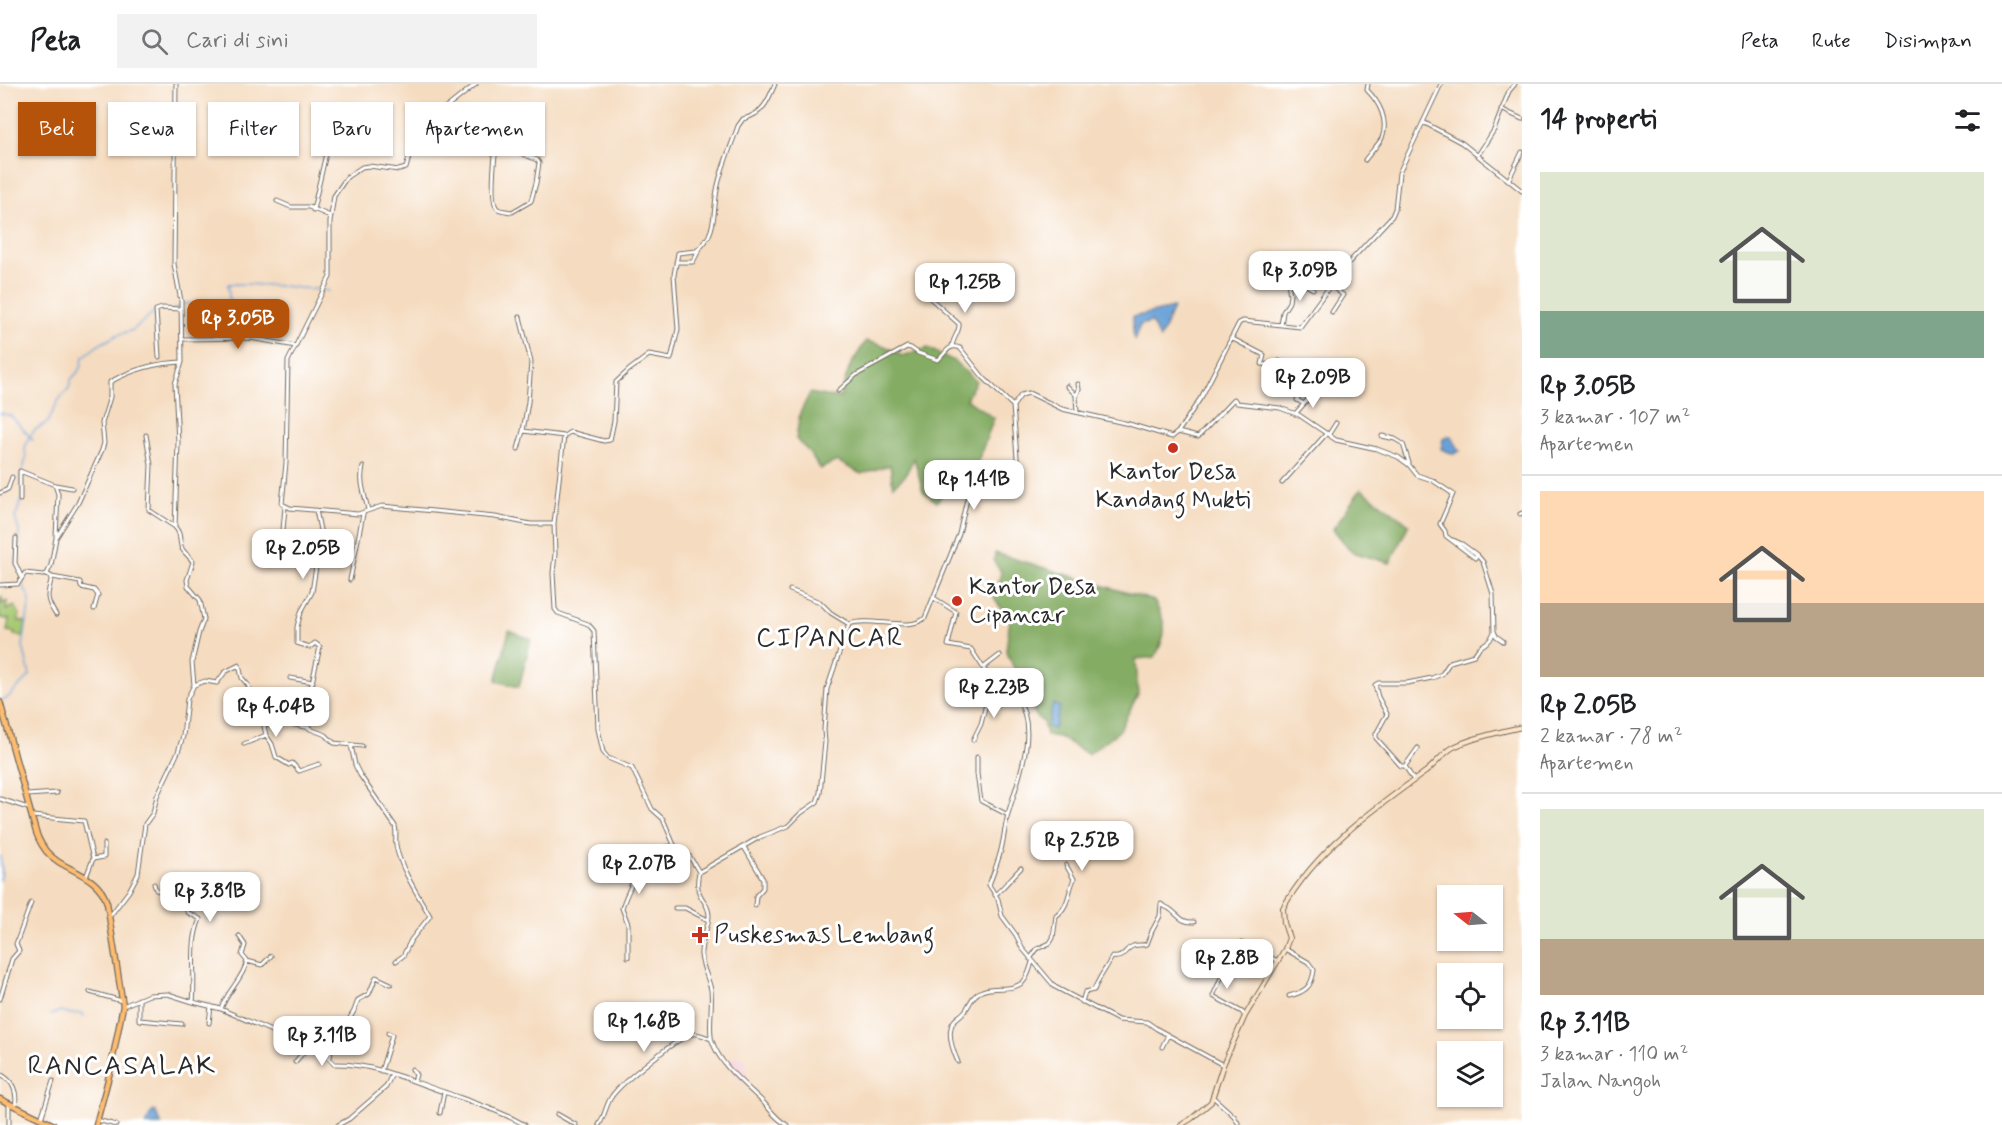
<!DOCTYPE html>
<html lang="id">
<head>
<meta charset="utf-8">
<style>
	body { margin:0; font-family:Mynerve,sans-serif; background:#f2f2f2; color:#202124; height:100vh; display:flex; flex-direction:column; font-size:22px; white-space:nowrap }
	* { box-sizing:border-box; margin:0 }
	p { font-size:20px; color:#757577 }
	.icon { flex:none; width:33px; height:33px; fill:none; stroke:currentColor; stroke-width:2; stroke-linecap:round; stroke-linejoin:round }
	.map { position:relative; flex:1; overflow:hidden }
	.sheet { display:flex; flex-direction:column; background:#fff; width:480px }
	.sheet>* { flex:none }
	.banner { position:absolute; left:18px; top:18px; width:570px; height:54px; display:flex; gap:12px }
	.needle { width:39px; rotate:287deg }
	.controls { position:absolute; left:1437px; top:801px; display:grid; gap:12px }
	.controls a { display:grid; place-items:center; width:66px; height:66px; border-radius:0px; background:#fff; box-shadow:0 2px 4px #0004; font-size:30px }
	.price { position:absolute; translate:-50% -51px; padding:0 14px; border-radius:12px; background:#fff; color:#222; font-size:20px; line-height:39px; filter:drop-shadow(0 2px 3px #0008) }
	.price::after { content:''; position:absolute; left:50%; top:36px; width:18px; height:14px; margin-left:-9px; background:inherit; clip-path:polygon(0 0,100% 0,50% 100%) }
	.price.active { background:#b45309; color:#fff }
	ul { padding:0; list-style:none }
	li { display:grid; align-content:center; gap:12px; height:318px; padding:0 18px }
	li+li { border-top:2px solid #e0e0e0 }
	li span { display:grid; place-items:center; height:186px; border-radius:0px; color:#555 }
	li>.icon { margin-inline-start:auto }
	span .icon { width:108px; height:108px; fill:#fffc; stroke-width:1 }
	li b { font-size:26px }
	h2 { display:flex; justify-content:space-between; align-items:center; height:72px; padding:0 18px; font-size:26px }
	.pill { padding:0 21px; border-radius:0px; background:#fff; box-shadow:0 2px 4px #0004; font-size:21px; line-height:54px }
	.pill.active { background:#b45309; color:#fff }
	header { display:flex; align-items:center; gap:36px; box-sizing:border-box; height:84px; padding:0 30px; background:#fff; border-bottom:2px solid #e0e0e0 }
	header strong { font-size:28px }
	nav { display:flex; gap:33px; margin-inline-start:auto; font-size:21px }
	.search { width:420px; height:54px; background:#f2f2f2; display:flex; align-items:center; gap:15px; box-sizing:border-box; padding:0 21px; border-radius:0px; color:#757577; font-size:22px }
	main { display:flex; flex:1; min-height:0 }
	.map>svg:first-child { display:block }
	.built { fill:#f6cfd8 }
	.green { fill:#a5c871; stroke:#687a4e; stroke-width:1.5 }
	.forest { fill:#84ac63; stroke:#586c47; stroke-width:1.5 }
	.water { fill:#69a1d7; stroke:#4a6681; stroke-width:1.5 }
	.lines { fill:none; stroke-linecap:round; stroke-linejoin:round }
	.stream { stroke:#69a1d7; stroke-width:1.5 }
	.street-casing { stroke:#72695f; stroke-width:5 }
	.secondary-casing { stroke:#72695f; stroke-width:6 }
	.primary-casing { stroke:#72695f; stroke-width:7 }
	.street { stroke:#fff; stroke-width:3 }
	.secondary { stroke:#fee4c6; stroke-width:4 }
	.primary { stroke:#fdbc70; stroke-width:4.5 }
	.poi-dot { fill:#c8321e; stroke:#fff; stroke-width:2 }
	.labels { text-anchor:middle; dominant-baseline:central; stroke-width:6; stroke-linejoin:round; paint-order:stroke }
	.poi-label { font-size:24px; fill:#2b2b2b; stroke:#fff; text-anchor:start }
	.quarter-label { font-size:27px; letter-spacing:1.5px; fill:#2b2b2b; stroke:#fff }
</style>
</head>
<body>
<header>
<strong>Peta</strong>
<div class="search"><svg class="icon" aria-label="search" viewBox="0 0 24 24"><circle cx="10" cy="10" r="6"/><path d="M15 15l6 6"/></svg>Cari di sini</div>
<nav><a>Peta</a><a>Rute</a><a>Disimpan</a></nav>
</header>
<main>
<div class="map">
<svg width="1522" height="1041" viewBox="0 0 1522 1041">
	<rect width="100%" height="100%" fill="#fff"/>
	<filter id="ink" filterUnits="userSpaceOnUse"><feTurbulence type="fractalNoise" baseFrequency=".0167" numOctaves="2"/><feDisplacementMap in="SourceGraphic" scale="12" xChannelSelector="R" yChannelSelector="G"/><feConvolveMatrix kernelMatrix="1 2 1 2 8 2 1 2 1" color-interpolation-filters="sRGB"/></filter>
	<filter id="wash" filterUnits="userSpaceOnUse"><feTurbulence type="fractalNoise" baseFrequency=".008" numOctaves="4" result="noise"/><feDisplacementMap in="SourceGraphic" scale="24" xChannelSelector="R" yChannelSelector="G"/><feGaussianBlur stdDeviation="1.35" result="paint"/><feColorMatrix in="noise" values="0 0 0 0 0 0 0 0 0 0 0 0 0 0 0 0 0 1.4 0 .05"/><feComposite in="paint" operator="in"/></filter>
	<g filter="url(#wash)">
		<rect width="100%" height="100%" fill="#f5dcc0"/>
		<path class="built" d="M 733,971 L 747,976 L 747,994 L 742,998 L 729,983 Z"/>
		<path class="green" d="M 0,513 L 2,513 L 2,520 L 7,517 L 6,526 L 15,522 L 19,529 L 19,537 L 26,538 L 24,553 L 14,551 L 14,548 L 7,547 L 9,535 L 0,534 Z"/>
		<path class="forest" d="M 866,257 L 885,262 L 902,272 L 928,264 L 954,277 L 976,297 L 966,315 L 994,334 L 975,385 L 952,397 L 937,418 L 923,407 L 914,374 L 905,392 L 893,402 L 890,381 L 861,390 L 837,377 L 820,385 L 808,367 L 796,355 L 800,329 L 810,309 L 825,312 L 840,313 L 850,282 Z
			M 1361,405 L 1409,440 L 1390,479 L 1352,468 L 1333,445 Z
			M 995,469 L 1154,517 C 1167,540 1168,548 1155,573 L 1136,575 L 1138,610 L 1119,647 L 1088,670 L 1059,653 L 1046,651 L 1043,638 C 1031,630 1036,623 1023,615 L 1023,603 L 1006,567 L 1010,535 L 998,520 L 990,506 L 999,500 L 1001,487 L 994,478 Z
			M 509,547 L 531,555 L 519,603 L 496,597 Z"/>
		<path class="water" d="M 1173,224 L 1160,255 L 1151,238 L 1140,241 L 1134,257 L 1132,233 Z
			M 1448,352 L 1451,352 L 1460,367 L 1454,370 L 1441,365 L 1443,355 Z
			M 1053,620 L 1060,623 L 1054,645 L 1047,643 Z
			M 324,940 L 335,946 L 331,950 L 330,966 L 322,963 Z
			M 155,1027 L 162,1041 L 145,1041 L 152,1028 Z"/>
		<g class="lines">
			<path class="stream" d="M 172,226 L 187,219 L 213,225 L 230,224 L 228,200 C 252,200 276,201 300,204 C 311,205 319,205 329,207
				M 0,329 L 11,332 L 33,356
				M 1,617 L 6,615 L 30,592 L 23,562 L 30,515 L 22,500 L 25,494 L 17,481 L 19,447 L 15,434 L 22,414 L 21,392 L 26,375 L 25,364 L 29,353 L 35,346 L 48,338 L 58,317 L 69,304 L 71,296 L 81,284 L 83,273 L 97,262 L 117,251 L 133,246 L 155,227
				M 0,773 L 2,787 L 0,796
				M 51,931 L 61,927 L 71,930 L 82,929 L 84,932"/>
		</g>
	</g>
	<g filter="url(#ink)">
		<g class="lines">
			<defs>
				<path id="street" d="M 176,0 L 174,180 L 181,217 L 182,278
					M 476,0 L 432,35 L 413,59 L 406,84 L 399,86 L 369,82 L 362,83 L 347,93 L 334,112 L 330,138 L 330,193 L 288,277 L 286,379 L 282,420 L 290,424 L 358,430 L 382,422 L 495,433 L 531,440 L 554,440
					M 444,25 L 460,37 L 476,61 L 495,71 C 494,81 490,120 498,125 C 501,127 508,127 512,128 L 531,117 L 536,99 L 539,79 L 537,76 L 513,66 L 501,66 L 495,71
					M 1501,25 L 1522,35
					M 1423,38 L 1462,59 L 1522,107
					M 1478,71 L 1494,46 L 1509,7 L 1515,0
					M 1365,76 C 1369,70 1380,59 1382,54 C 1389,36 1379,18 1367,6 L 1368,0
					M 1509,95 L 1522,68
					M 277,117 L 291,123 L 309,123 L 330,132
					M 313,126 L 325,74 L 332,33
					M 676,178 L 693,178 L 700,164
					M 1277,184 L 1313,205
					M 1330,201 L 1343,211 L 1332,228
					M 931,215 L 959,240 C 960,247 953,254 952,262
					M 520,233 L 531,278 L 528,318 L 523,347 L 564,352
					M 1281,241 L 1283,228 L 1289,218 L 1290,211 L 1287,192
					M 1231,254 L 1264,271 L 1262,280 L 1277,282 L 1279,277 L 1292,283 L 1293,286 L 1303,291 L 1304,300 L 1297,316 L 1304,320
					M 183,255 L 250,254 L 296,262
					M 159,273 L 156,226 L 162,224 L 181,225
					M 1067,302 L 1076,311
					M 838,307 L 856,291 L 907,263 L 911,264 L 918,269 L 938,276 C 946,269 949,259 960,264 L 983,293 L 1013,322
					M 1077,328 L 1076,313 L 1079,305 L 1078,300
					M 1295,330 L 1319,303 L 1321,303
					M 1178,348 L 1198,353 L 1234,315 L 1237,319 L 1280,324 L 1299,331 L 1336,356 L 1377,365 L 1398,373 L 1409,381 L 1417,391 L 1432,396 L 1453,410 L 1440,440 L 1445,447 L 1446,452 L 1475,474 L 1477,471 L 1483,478 L 1493,510 L 1494,548 L 1490,556 L 1479,564 L 1474,571 L 1450,578 L 1442,590 L 1432,594 L 1407,599 L 1378,599 L 1375,601 L 1378,613 L 1387,630 L 1376,650 L 1376,654 L 1401,682 L 1405,682 L 1418,664
					M 1329,350 L 1336,339
					M 146,351 L 151,381 L 149,426 L 175,443
					M 1382,352 L 1395,355 L 1403,360 L 1409,379
					M 518,365 L 523,347
					M 363,383 C 359,398 365,411 368,426
					M 1282,399 L 1327,349
					M 55,401 L 72,404
					M 0,409 L 8,405 L 12,393
					M 20,416 L 20,387 L 55,401 L 58,410 L 56,453
					M 316,426 L 321,451 L 312,508 L 301,528 L 297,543 L 297,559 L 310,563 L 315,559 L 320,563 L 307,621 L 308,642 L 310,645 L 326,651 L 334,659 L 362,662
					M 1520,430 L 1522,429
					M 283,446 L 285,423
					M 16,454 L 15,479 L 22,494
					M 1453,456 L 1462,460 L 1477,471
					M 328,474 L 353,473
					M 47,490 L 52,493 L 80,498 L 81,503 L 94,506 L 98,511 L 94,525
					M 52,493 C 47,511 45,515 56,531
					M 350,496 L 363,430
					M 0,501 L 18,500 L 25,489 L 43,491 L 47,490 L 51,481 L 56,454 L 78,419 L 102,366 L 104,359 L 102,339 L 110,313 L 110,298 C 131,286 157,279 182,278 L 175,300 L 178,358 L 175,443 C 181,450 179,453 181,462 C 182,468 190,472 193,478 L 187,496 L 188,502 L 200,516 L 204,535 L 199,548 L 192,578 L 194,601 L 187,615 L 183,652 L 178,668 L 157,712 L 153,729 L 145,740 L 138,790 L 129,807 L 110,832
					M 790,506 L 820,518 L 831,529 L 849,540
					M 934,514 L 956,528 L 948,561 L 971,565 L 999,608 L 1017,615 C 1040,645 1017,698 1008,730 C 1005,742 1004,754 1001,766 C 998,778 993,790 989,801 L 998,815 L 1002,832 L 1016,851 L 1022,864 L 1055,903 L 1118,936 L 1147,938 L 1157,945 L 1223,981
					M 1494,547 L 1496,552 L 1503,557
					M 983,584 L 1000,571
					M 290,594 L 313,598
					M 194,601 L 205,597 L 217,599 L 225,588 L 239,581 L 242,594 L 248,601 L 250,607
					M 265,641 L 291,640 L 310,644
					M 266,651 L 272,660 L 276,673 L 289,681 L 292,679 L 299,687 L 319,680
					M 973,656 L 981,640 L 987,616 L 996,604
					M 244,660 L 266,651 L 260,624
					M 351,661 L 355,681 L 360,691 L 395,742 C 397,749 395,754 396,761 C 399,782 419,813 430,832 L 411,856 L 403,872 L 396,877
					M 977,673 L 977,690 L 981,717 L 1008,731
					M 1405,682 L 1413,695
					M 27,711 L 57,709
					M 0,715 L 28,724
					M 32,732 L 84,737 L 93,775
					M 744,763 L 763,795 L 763,804 L 756,812 L 755,821
					M 639,776 L 660,785 L 684,789
					M 604,787 L 617,788 L 625,787 L 630,772 L 637,768
					M 699,788 L 690,773 L 674,761 L 663,735 L 652,725 L 632,684 L 608,674 L 603,668 L 598,645 L 594,547 L 588,540 L 558,529 L 555,525 L 553,489 L 555,470 L 554,440 L 564,352 L 570,348 L 604,357 L 610,356 L 614,337 L 616,298 L 629,286 L 649,271 L 671,275 L 678,245 L 674,191 L 678,169 L 696,167 C 717,152 713,127 717,106 C 721,84 731,63 738,42 L 743,35 C 763,30 768,17 775,0
					M 86,793 L 93,775 L 104,773 L 104,760
					M 154,800 L 156,806 C 169,809 173,801 186,804 L 187,828 L 200,835 C 189,860 196,891 193,918
					M 995,811 C 1005,802 1011,794 1021,784
					M 675,824 L 685,824 L 708,836
					M 1241,859 L 1278,877
					M 1285,865 L 1308,878 L 1314,886 C 1312,903 1305,908 1289,912
					M 1228,868 L 1222,880 L 1225,883 L 1224,887 L 1213,912 L 1242,928 L 1245,932
					M 628,873 L 628,840 L 622,824 C 629,801 641,791 637,767 L 673,762
					M 1030,875 L 1037,865 L 1050,859 L 1053,854 L 1056,832 C 1069,823 1068,808 1074,795 L 1066,781
					M 247,877 L 262,881 L 271,872
					M 90,908 L 122,917
					M 0,915 L 12,875 L 19,867 L 16,860 L 31,819
					M 139,915 L 139,936 L 182,940
					M 1082,918 L 1085,908 L 1094,906 C 1099,893 1106,885 1112,873 C 1125,875 1124,865 1133,862 C 1137,860 1143,862 1147,860 L 1152,847 L 1160,832 L 1161,820 C 1164,823 1168,823 1171,826 C 1179,832 1182,839 1194,838
					M 123,922 L 149,911 L 168,910 L 193,918 L 221,925 L 326,971 L 334,980 C 374,979 410,997 447,1009 C 472,1018 501,1027 525,1041
					M 221,925 C 227,907 243,895 247,877 L 242,871 L 245,861 L 239,852
					M 209,939 L 211,922
					M 1162,963 L 1168,951
					M 330,974 L 333,949 L 343,946 L 354,927 L 358,916 L 369,910 L 376,893 L 391,900
					M 295,978 L 308,963
					M 958,978 C 953,967 946,948 954,937 C 958,932 964,930 967,924 C 971,917 974,910 982,907 C 995,901 1010,908 1022,899 C 1028,894 1030,885 1032,878
					M 412,985 L 416,991 L 414,997
					M 381,987 L 392,951 L 388,949
					M 0,990 C 13,996 18,1009 15,1022
					M 1214,1014 L 1234,1032 L 1238,1039
					M 440,1029 L 444,1008
					M 557,1030 L 576,1041
					M 41,1035 L 53,997
					M 97,1036 L 116,1041
					M 9,1041 L 9,1020
					M 338,1041 L 349,1035 L 386,1003 L 392,990
					M 599,1041 C 605,1032 606,1020 612,1012 C 621,999 680,951 693,950 C 699,949 706,953 711,955
					M 787,1041 C 776,1035 772,1028 764,1019 C 745,1000 721,983 712,957 C 708,946 713,920 711,906 C 709,895 702,883 701,871 C 700,858 709,844 709,831 C 708,814 693,815 699,788 L 760,753 L 788,742 L 801,729 L 817,718 L 820,709 L 825,658 L 824,646 L 827,605 L 849,540 C 870,532 910,548 925,534 L 959,450 L 967,415 L 975,407 L 1009,398 L 1018,386 L 1013,322 L 1021,311 L 1029,309 L 1062,325 L 1129,340 L 1172,353 L 1178,348 L 1202,312 L 1239,239 L 1243,237 L 1300,243 L 1341,187 L 1392,132 L 1395,125 L 1399,89 L 1441,0"/>
				<path id="secondary" d="M 1181,1041 L 1191,1035 L 1211,1018 L 1223,981 L 1245,932 L 1285,865 L 1289,854 L 1284,839 L 1283,824 C 1316,766 1371,727 1424,689 C 1434,682 1442,670 1452,664 C 1468,655 1503,647 1522,643"/>
				<path id="primary" d="M 0,618 L 34,741 C 36,750 40,759 46,767 C 63,788 98,788 107,819 L 123,922 L 110,988 L 96,1041
					M 0,1015 L 54,1041"/>
			</defs>
			<use href="#street" class="street-casing"/>
			<use href="#secondary" class="secondary-casing"/>
			<use href="#primary" class="primary-casing"/>
			<use href="#street" class="street"/>
			<use href="#secondary" class="secondary"/>
			<use href="#primary" class="primary"/>
		</g>
	</g>
	<g class="poi-dot">
		<circle cx="1173" cy="364" r="6"/>
		<circle cx="957" cy="517" r="6"/>
		<path d="M697 842h6v6h6v6h-6v6h-6v-6h-6v-6h6z"/>
	</g>
	<g class="labels">
		<g class="poi-label">
			<text x="1173" y="388" text-anchor="middle">Kantor Desa<tspan x="1173" dy="28">Kandang Mukti</tspan></text>
			<text x="969" y="503">Kantor Desa<tspan x="969" dy="28">Cipancar</tspan></text>
			<text x="714" y="851">Puskesmas Lembang</text>
		</g>
		<g class="quarter-label">
			<text x="830" y="554">CIPANCAR</text>
			<text x="122" y="982">RANCASALAK</text>
		</g>
	</g>
</svg>
<div class="controls">
<a><svg class="needle" viewBox="-14 -14 28 28"><path d="M0-13l5 13h-10z" fill="#e53935"/><path d="M0 13l5-13h-10z" fill="#757577"/></svg></a>
<a><svg class="icon" aria-label="locate" viewBox="0 0 24 24"><circle cx="12" cy="12" r="6"/><path d="M12 2v4M12 18v4M2 12h4M18 12h4"/></svg></a>
<a><svg class="icon" aria-label="layers" viewBox="0 0 24 24"><path d="M12 4l9 5-9 5-9-5zM3 14l9 5 9-5"/></svg></a>
</div>
<b class="price" style="left:1300px;top:218px">Rp 3.09B</b>
<b class="price" style="left:965px;top:230px">Rp 1.25B</b>
<b class="price active" style="left:238px;top:266px">Rp 3.05B</b>
<b class="price" style="left:1313px;top:325px">Rp 2.09B</b>
<b class="price" style="left:974px;top:427px">Rp 1.41B</b>
<b class="price" style="left:303px;top:496px">Rp 2.05B</b>
<b class="price" style="left:994px;top:635px">Rp 2.23B</b>
<b class="price" style="left:276px;top:654px">Rp 4.04B</b>
<b class="price" style="left:1082px;top:788px">Rp 2.52B</b>
<b class="price" style="left:639px;top:811px">Rp 2.07B</b>
<b class="price" style="left:210px;top:839px">Rp 3.81B</b>
<b class="price" style="left:1227px;top:906px">Rp 2.8B</b>
<b class="price" style="left:644px;top:969px">Rp 1.68B</b>
<b class="price" style="left:322px;top:983px">Rp 3.11B</b>
<div class="banner">
<a class="pill active">Beli</a>
<a class="pill">Sewa</a>
<a class="pill">Filter</a>
<a class="pill">Baru</a>
<a class="pill">Apartemen</a>
</div>
</div>
<section class="sheet">
<h2>14 properti<svg class="icon" aria-label="filters" viewBox="0 0 24 24"><path d="M4 7h16M4 17h16"/><circle cx="9" cy="7" r="2"/><circle cx="15" cy="17" r="2"/></svg></h2>
<ul>
<li><span style="background:linear-gradient(#dfe7d0 75%,#7fa58c 0)"><svg class="icon" aria-label="home" viewBox="0 0 24 24"><path d="M3 11l9-7 9 7M6 9v11h12V9"/></svg></span><div><b>Rp 3.05B</b><p>3 kamar · 107 m²</p><p>Apartemen</p></div></li>
<li><span style="background:linear-gradient(#ffd9b3 60%,#b9a48a 0)"><svg class="icon" aria-label="home" viewBox="0 0 24 24"><path d="M3 11l9-7 9 7M6 9v11h12V9"/></svg></span><div><b>Rp 2.05B</b><p>2 kamar · 78 m²</p><p>Apartemen</p></div></li>
<li><span style="background:linear-gradient(#dfe7d0 70%,#b9a48a 0)"><svg class="icon" aria-label="home" viewBox="0 0 24 24"><path d="M3 11l9-7 9 7M6 9v11h12V9"/></svg></span><div><b>Rp 3.11B</b><p>3 kamar · 110 m²</p><p>Jalan Nangoh</p></div></li>
</ul>
</section>
</main>
</body>
</html>
